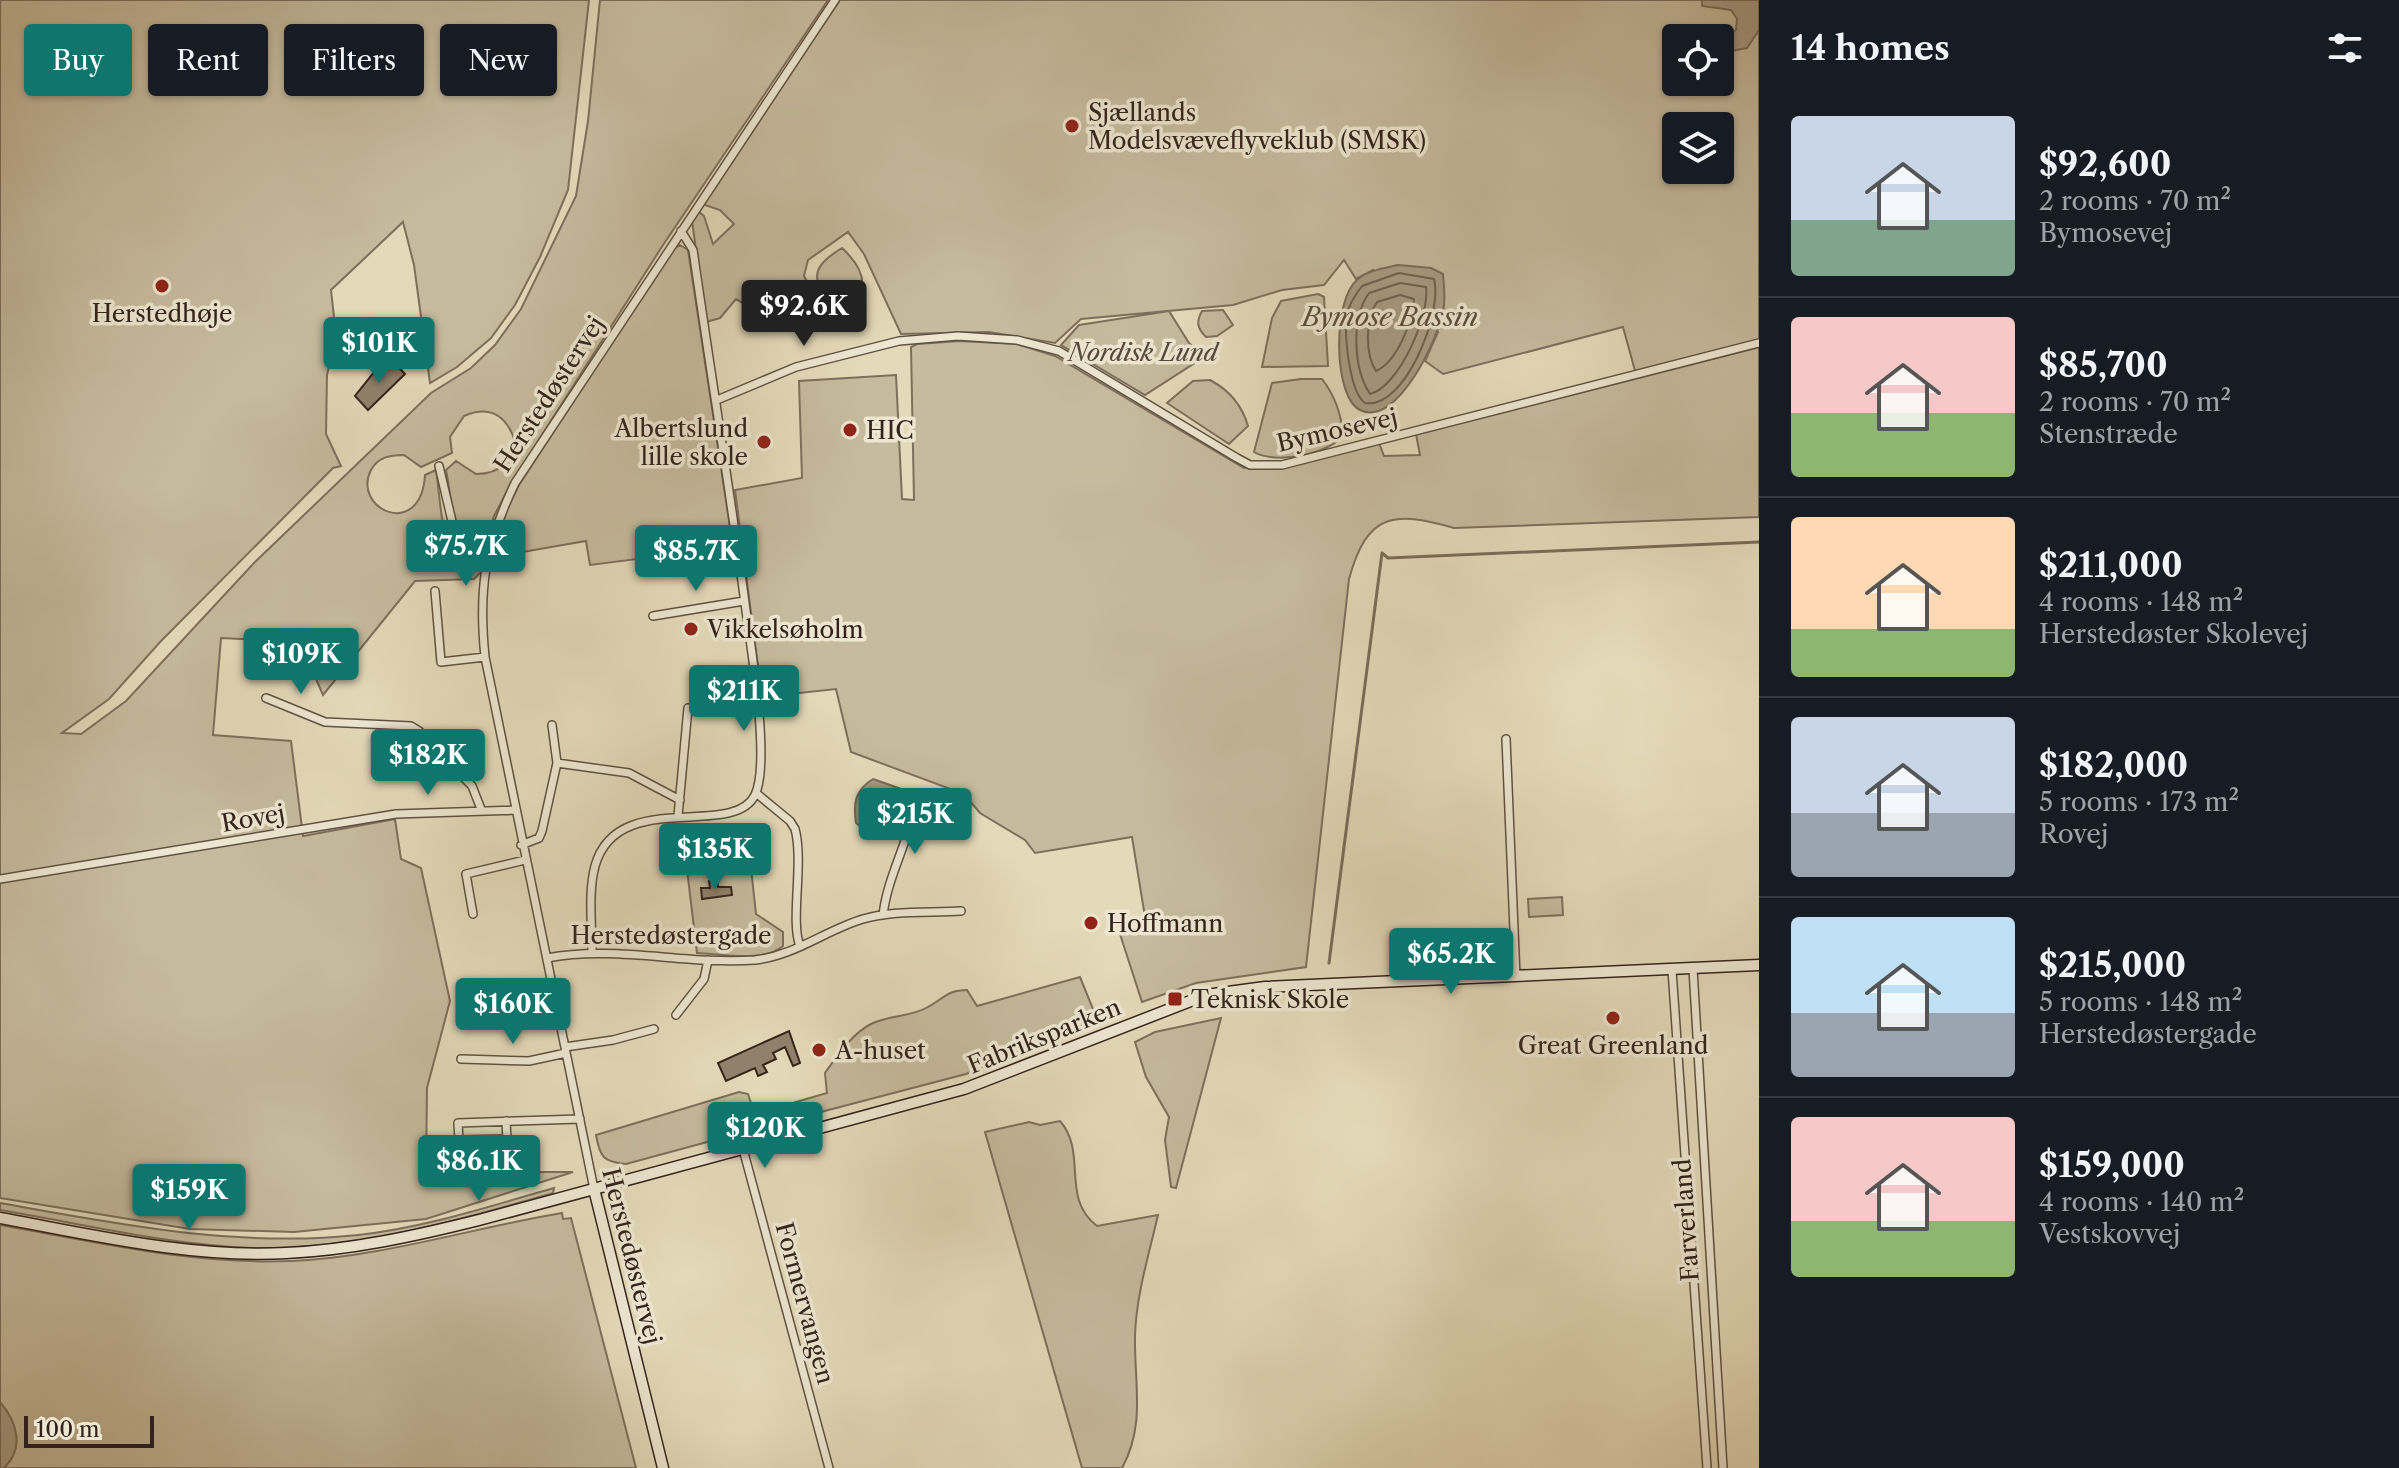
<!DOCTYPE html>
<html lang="en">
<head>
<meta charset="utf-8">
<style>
	body { margin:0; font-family:"Libre Caslon Text",serif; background:#20242c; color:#f1f3f6; height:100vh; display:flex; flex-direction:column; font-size:30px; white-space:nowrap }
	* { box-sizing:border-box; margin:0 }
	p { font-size:26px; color:#9ea1a6 }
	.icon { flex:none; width:44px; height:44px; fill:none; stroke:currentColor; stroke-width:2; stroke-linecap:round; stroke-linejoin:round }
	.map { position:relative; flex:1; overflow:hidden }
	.details { display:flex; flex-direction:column; background:#171b24; width:640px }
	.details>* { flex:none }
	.banner { position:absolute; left:24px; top:24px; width:760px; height:72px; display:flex; gap:16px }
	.buttons { position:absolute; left:1662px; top:24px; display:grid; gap:16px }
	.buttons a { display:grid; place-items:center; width:72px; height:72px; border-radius:8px; background:#171b24; box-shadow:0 2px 6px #0004; font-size:40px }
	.scale { position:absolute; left:24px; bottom:20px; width:130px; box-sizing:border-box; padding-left:8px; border:4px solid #34231d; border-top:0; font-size:22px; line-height:28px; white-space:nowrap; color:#34231d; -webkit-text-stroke:6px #ede7d2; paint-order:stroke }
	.price { position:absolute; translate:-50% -68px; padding:0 18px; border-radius:8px; background:#0f766e; color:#fff; font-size:26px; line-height:52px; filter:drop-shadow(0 2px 4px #0008) }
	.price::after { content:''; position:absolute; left:50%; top:48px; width:24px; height:18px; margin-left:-12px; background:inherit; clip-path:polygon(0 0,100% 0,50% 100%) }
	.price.active { background:#222; color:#fff }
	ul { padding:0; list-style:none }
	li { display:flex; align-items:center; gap:24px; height:200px; padding:0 32px }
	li+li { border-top:2px solid #363941 }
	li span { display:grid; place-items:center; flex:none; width:224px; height:160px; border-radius:8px; color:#555 }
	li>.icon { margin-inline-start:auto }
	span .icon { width:96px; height:96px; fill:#fffc; stroke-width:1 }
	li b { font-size:34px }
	h2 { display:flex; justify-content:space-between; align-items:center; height:96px; padding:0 32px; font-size:34px }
	.pill { padding:0 28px; border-radius:8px; background:#171b24; box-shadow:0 2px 6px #0004; font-size:28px; line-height:72px }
	.pill.active { background:#0f766e; color:#fff }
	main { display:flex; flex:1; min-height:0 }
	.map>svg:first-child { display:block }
	.green { fill:#c6bb9e; stroke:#7d6f5e; stroke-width:2; fill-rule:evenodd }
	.water { fill:#a89c84; stroke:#7a6c5b; stroke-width:2 }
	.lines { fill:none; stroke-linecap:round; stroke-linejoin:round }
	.shore { stroke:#6e6050; stroke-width:2 }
	.stream { stroke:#7a6c5b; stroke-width:3 }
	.building { fill:#90826e; stroke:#34231d; stroke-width:2 }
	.street-casing { stroke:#605144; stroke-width:10 }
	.secondary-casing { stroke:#34231d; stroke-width:13 }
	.street { stroke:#ede7d2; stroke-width:7 }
	.secondary { stroke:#ede7d2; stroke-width:10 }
	.poi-dot { fill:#8f2418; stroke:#ede7d2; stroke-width:3 }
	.labels { text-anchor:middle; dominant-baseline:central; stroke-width:7; stroke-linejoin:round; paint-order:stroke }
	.poi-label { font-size:24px; fill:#34231d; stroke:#ede7d2; text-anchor:start }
	.park-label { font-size:24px; font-style:italic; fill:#58493d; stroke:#ede7d2 }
	.street-label { font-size:24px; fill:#34231d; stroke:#ede7d2 }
	.water-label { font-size:26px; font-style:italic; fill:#5d4d41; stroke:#ede7d2 }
</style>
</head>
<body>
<main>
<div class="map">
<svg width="1759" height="1468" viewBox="0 0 1759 1468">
	<rect width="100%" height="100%" fill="#e4dab9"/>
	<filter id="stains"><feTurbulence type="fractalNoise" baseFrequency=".0025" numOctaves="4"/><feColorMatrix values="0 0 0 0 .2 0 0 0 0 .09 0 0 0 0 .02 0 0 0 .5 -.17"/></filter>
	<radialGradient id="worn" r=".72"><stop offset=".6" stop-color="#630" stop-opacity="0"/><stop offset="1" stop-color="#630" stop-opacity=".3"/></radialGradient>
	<path class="green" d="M 0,0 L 589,0 L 568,190 L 540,257 L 515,305 L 491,338 L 457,367 L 430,383 L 414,265 L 403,222 L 331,290 L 336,335 L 327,375 L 326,434 L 341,466 L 333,468 L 161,641 L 109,699 L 62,733 L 81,734 L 126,701 L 254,563 L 431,393 L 471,368 L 495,345 L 521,309 L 576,196 L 588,121 L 600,0 L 828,0 L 663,245 L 512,482 L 494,516 L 481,560 C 452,549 452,498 446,470 L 456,461 L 476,474 C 501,474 514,460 513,436 C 504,413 487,406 464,416 L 450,437 L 452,453 L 421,467 L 404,455 C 390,455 378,457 371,470 C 351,509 421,541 425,475 L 436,470 C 443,514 437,550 481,572 L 474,579 L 415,581 L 323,695 L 300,642 L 221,638 L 213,735 L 291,741 L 303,836 L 395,819 L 401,859 L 421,868 L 450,1001 L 427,1088 L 426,1172 L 573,1172 L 426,1219 L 294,1232 L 190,1229 L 0,1198 Z
		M 840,0 L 1759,0 L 1759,517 L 1454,528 C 1392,510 1367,514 1349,579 L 1306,967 L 1196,983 L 1142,1002 L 1119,931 L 1146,923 L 1132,837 L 1035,853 L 1025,840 L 980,813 L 964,794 L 851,752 L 836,689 L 762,697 L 735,490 L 802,478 L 799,381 L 896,375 L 902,499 L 914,500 L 911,347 L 917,344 L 960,341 L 1017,344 L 1055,356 L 1244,468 L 1379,443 L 1384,456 L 1420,455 L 1416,434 L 1637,378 L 1623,327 L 1443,374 L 1425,361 L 1438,332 L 1373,270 L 1356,279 L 1344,260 L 1324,285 L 1282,290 L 1233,305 L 1081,319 L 1055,343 L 989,332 L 901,334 L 864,254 L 848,232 L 808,260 L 804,276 L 816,297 L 817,309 L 806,315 L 765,317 L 736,299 L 720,318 L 706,322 L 692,221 L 698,211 L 704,216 L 713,244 L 734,224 L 720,210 L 702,204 ZM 1676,38 L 1720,38 L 1720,82 L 1676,82 ZM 1676,126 L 1720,126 L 1720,170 L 1676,170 Z
		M 680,245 L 688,250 L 733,547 L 590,565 L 586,541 L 494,557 L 500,523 L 519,485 L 672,250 Z
		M 842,248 C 855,260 867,276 861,294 L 843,299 L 826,298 C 808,274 819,262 842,248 Z
		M 1318,294 L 1324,297 L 1328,366 L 1262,367 L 1272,318 L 1281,301 Z
		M 1223,310 L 1233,325 L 1217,336 L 1206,337 C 1197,328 1196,322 1202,311 Z
		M 1169,311 L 1189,343 L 1204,357 L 1145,395 L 1061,345 L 1079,325 Z
		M 1301,379 L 1322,379 C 1336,397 1340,413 1344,435 C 1329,454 1276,465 1254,452 L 1272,383 Z
		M 1210,380 C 1229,390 1242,405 1248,426 L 1229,444 L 1167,403 L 1193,381 Z
		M 750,859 L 756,914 L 783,932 L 783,946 C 763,963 721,954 697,953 L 686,861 Z
		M 1562,897 L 1563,915 L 1529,917 L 1528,899 Z
		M 1080,977 L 1097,1019 L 966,1074 L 775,1124 L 772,1109 L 827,1093 L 825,1073 C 837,1056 853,1032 873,1023 C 891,1015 911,1017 928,1007 C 944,998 948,990 967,990 L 977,1006 Z
		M 1221,1018 L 1176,1188 L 1171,1187 L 1165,1140 L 1169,1117 L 1146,1077 L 1135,1042 L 1155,1032 Z
		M 739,1092 L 748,1094 L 759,1128 L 626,1164 C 603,1162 600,1157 596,1135 Z
		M 1060,1121 C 1088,1153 1060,1198 1097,1226 L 1158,1215 C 1149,1254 1136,1296 1135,1336 C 1134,1383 1146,1424 1122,1468 L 1082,1468 L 985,1132 L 1029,1122 L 1040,1125 Z
		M 554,1188 L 553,1193 C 456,1221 356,1250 254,1248 C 169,1245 83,1224 0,1210 L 0,1203 C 118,1224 237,1248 358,1235 C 424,1228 490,1206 554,1188 Z
		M 562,1213 L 563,1219 L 571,1218 L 636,1468 L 0,1468 L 0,1225 C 96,1242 193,1265 291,1261 C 384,1257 471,1228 562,1213 Z"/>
	<path class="water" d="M 1702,0 L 1759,0 L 1759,30 L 1747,48 L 1720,53 L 1720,41 L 1736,30 L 1737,19 L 1731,10 L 1702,6 Z
		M 1398,265 L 1431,268 L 1443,274 C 1444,287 1446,299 1443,311 C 1438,339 1397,428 1360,410 C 1333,397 1332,299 1358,279 C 1369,270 1385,268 1398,265 Z
		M 873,779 L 904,790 L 899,825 L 885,837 L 869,833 L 856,823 C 853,803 855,790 873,779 Z
		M 0,1402 C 17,1422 25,1448 4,1468 L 0,1468 Z"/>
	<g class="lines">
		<path class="shore" d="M 1399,273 L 1434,279 C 1443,312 1405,410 1365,403 C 1349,392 1344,333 1347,315 C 1349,304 1355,295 1362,286 Z
			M 1400,283 L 1426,287 C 1430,315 1399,387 1370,394 C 1353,368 1351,318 1369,293 Z
			M 1400,295 L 1414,299 C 1413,321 1397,362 1376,371 C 1365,354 1365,319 1377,302 Z
			M861 807a18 18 0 1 1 36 0a18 18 0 1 1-36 0Z"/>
		<path class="stream" d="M 1329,963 L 1382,553 L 1388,558 L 1759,542"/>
	</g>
	<path class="building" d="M 393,361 L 405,374 L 368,410 L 355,396 L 375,371 L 379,374 Z
		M 717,880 L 718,887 L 731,887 L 732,895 L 702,899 L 701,888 L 710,888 L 709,881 Z
		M 789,1031 L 800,1063 L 793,1066 L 785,1047 L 773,1053 L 776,1059 L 763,1065 L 767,1072 L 758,1076 L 755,1068 L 726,1081 L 718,1063 Z"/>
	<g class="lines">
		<defs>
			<path id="street" d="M 717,400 L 796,367 L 899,341 L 958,336 L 1017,340 L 1059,351 L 1237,458 L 1250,465 L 1282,465 L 1759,343
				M 439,466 L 459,551 L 484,568
				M 435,591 L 441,662 L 485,657
				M 653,616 L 744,601
				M 266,698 L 325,722 L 411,726 L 419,731 L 472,786 L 481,809
				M 1506,739 L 1516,977
				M 557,763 L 629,773 L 680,800
				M 756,793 L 790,821 L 795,829 C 804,862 790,922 800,946
				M 678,816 L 688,708
				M 521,845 L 539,838 L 542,831 L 557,763 L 552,725
				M 0,879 L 396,814 L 515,810
				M 473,914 L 466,874 L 525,860
				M 883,915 C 888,872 913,836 916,793
				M 592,951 C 592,924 588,892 595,866 C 617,787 733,840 755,795 C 771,761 750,644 745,603 C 729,485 710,368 693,250 L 681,231
				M 547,958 C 616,945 685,965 755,960 C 794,956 826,930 863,919 C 893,910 929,913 961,911
				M 1693,969 L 1723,1468
				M 1672,970 L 1707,1468
				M 676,1015 L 704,979 L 708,960
				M 565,1047 L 613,1040 L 654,1029
				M 461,1059 L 529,1061 L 566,1053
				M 506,1121 L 508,1158
				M 507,1139 L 459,1140 L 458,1123 L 580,1119
				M 743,1149 L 829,1468
				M 594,1189 L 485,657 C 478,588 485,546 515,483 L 835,0"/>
			<path id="secondary" d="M 594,1189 L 663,1468
				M 0,1218 C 93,1235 190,1258 286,1253 C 351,1250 415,1236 479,1220 L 964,1089 L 1206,995 L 1265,987 L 1759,965"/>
		</defs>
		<use href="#street" class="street-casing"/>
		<use href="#secondary" class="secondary-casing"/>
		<use href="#street" class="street"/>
		<use href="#secondary" class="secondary"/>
	</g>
	<g class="poi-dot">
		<circle cx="1072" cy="126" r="8"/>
		<circle cx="162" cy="286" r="8"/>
		<circle cx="850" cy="430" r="8"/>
		<circle cx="764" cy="442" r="8"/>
		<circle cx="691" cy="629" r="8"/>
		<circle cx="1091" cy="923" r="8"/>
		<rect x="1167" y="991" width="16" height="16" rx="4"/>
		<circle cx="1613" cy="1018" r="8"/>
		<circle cx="819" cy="1050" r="8"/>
	</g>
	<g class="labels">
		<g class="poi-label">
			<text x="1088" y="112">Sjællands<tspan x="1088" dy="28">Modelsvæveflyveklub (SMSK)</tspan></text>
			<text x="162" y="313" text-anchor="middle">Herstedhøje</text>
			<text x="748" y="428" text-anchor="end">Albertslund<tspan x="748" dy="28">lille skole</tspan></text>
			<text x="866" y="430">HIC</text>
			<text x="707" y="629">Vikkelsøholm</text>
			<text x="1107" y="923">Hoffmann</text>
			<text x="1191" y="999">Teknisk Skole</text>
			<text x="1613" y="1045" text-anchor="middle">Great Greenland</text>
			<text x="835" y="1050">A-huset</text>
		</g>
		<g class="park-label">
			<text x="1143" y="352">Nordisk Lund</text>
		</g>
		<g class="street-label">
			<text transform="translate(549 394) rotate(-57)">Herstedøstervej</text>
			<text transform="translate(1337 430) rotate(-13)">Bymosevej</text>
			<text transform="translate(253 818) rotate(-10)">Rovej</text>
			<text x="671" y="935">Herstedøstergade</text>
			<text transform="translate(1044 1036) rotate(-22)">Fabriksparken</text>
			<text transform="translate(1686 1220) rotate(-94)">Farverland</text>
			<text transform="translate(632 1256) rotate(76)">Herstedøstervej</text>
			<text transform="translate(805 1303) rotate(75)">Formervangen</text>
		</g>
		<g class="water-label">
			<text x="1390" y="317">Bymose Bassin</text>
		</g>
	</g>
	<rect width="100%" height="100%" filter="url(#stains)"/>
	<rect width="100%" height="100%" fill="url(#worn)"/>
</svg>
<div class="buttons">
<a><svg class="icon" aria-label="locate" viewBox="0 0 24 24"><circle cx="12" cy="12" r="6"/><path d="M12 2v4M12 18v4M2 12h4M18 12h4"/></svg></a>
<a><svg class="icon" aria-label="layers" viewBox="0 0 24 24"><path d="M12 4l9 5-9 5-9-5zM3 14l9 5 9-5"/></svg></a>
</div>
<div class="scale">100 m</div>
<b class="price active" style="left:804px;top:348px">$92.6K</b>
<b class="price" style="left:379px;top:385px">$101K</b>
<b class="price" style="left:466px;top:588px">$75.7K</b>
<b class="price" style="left:696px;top:593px">$85.7K</b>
<b class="price" style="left:301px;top:696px">$109K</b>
<b class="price" style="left:744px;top:733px">$211K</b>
<b class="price" style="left:428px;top:797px">$182K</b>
<b class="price" style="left:915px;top:856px">$215K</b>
<b class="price" style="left:715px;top:891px">$135K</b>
<b class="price" style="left:1451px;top:996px">$65.2K</b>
<b class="price" style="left:513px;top:1046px">$160K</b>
<b class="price" style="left:765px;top:1170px">$120K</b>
<b class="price" style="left:479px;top:1203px">$86.1K</b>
<b class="price" style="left:189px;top:1232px">$159K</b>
<div class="banner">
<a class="pill active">Buy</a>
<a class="pill">Rent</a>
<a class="pill">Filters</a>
<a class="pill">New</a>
</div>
</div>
<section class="details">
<h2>14 homes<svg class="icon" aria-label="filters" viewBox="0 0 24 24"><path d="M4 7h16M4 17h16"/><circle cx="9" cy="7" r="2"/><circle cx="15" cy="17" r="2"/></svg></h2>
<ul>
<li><span style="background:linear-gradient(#c9d6e8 65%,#7fa58c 0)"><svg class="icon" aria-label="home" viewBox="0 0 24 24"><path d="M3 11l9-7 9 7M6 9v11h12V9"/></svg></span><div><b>$92,600</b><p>2 rooms · 70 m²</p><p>Bymosevej</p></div></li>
<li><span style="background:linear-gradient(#f6c9c9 60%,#8fb573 0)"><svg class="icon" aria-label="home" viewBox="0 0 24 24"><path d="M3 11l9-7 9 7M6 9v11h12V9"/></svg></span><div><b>$85,700</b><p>2 rooms · 70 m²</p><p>Stenstræde</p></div></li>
<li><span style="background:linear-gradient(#ffd9b3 70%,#8fb573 0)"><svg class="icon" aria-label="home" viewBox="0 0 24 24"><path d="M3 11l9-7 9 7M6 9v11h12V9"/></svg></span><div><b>$211,000</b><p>4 rooms · 148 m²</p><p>Herstedøster Skolevej</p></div></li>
<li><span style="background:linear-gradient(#c9d6e8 60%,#9aa5b1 0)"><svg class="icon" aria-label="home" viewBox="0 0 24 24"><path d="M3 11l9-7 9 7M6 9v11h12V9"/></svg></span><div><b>$182,000</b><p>5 rooms · 173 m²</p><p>Rovej</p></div></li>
<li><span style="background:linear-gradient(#bfe0f5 60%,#9aa5b1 0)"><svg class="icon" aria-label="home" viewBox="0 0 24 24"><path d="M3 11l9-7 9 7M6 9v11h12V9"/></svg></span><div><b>$215,000</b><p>5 rooms · 148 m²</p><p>Herstedøstergade</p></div></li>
<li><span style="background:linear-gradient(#f6c9c9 65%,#8fb573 0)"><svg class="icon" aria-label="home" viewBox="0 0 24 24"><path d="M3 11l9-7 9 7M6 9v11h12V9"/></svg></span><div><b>$159,000</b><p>4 rooms · 140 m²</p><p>Vestskovvej</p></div></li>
</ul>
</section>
</main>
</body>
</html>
